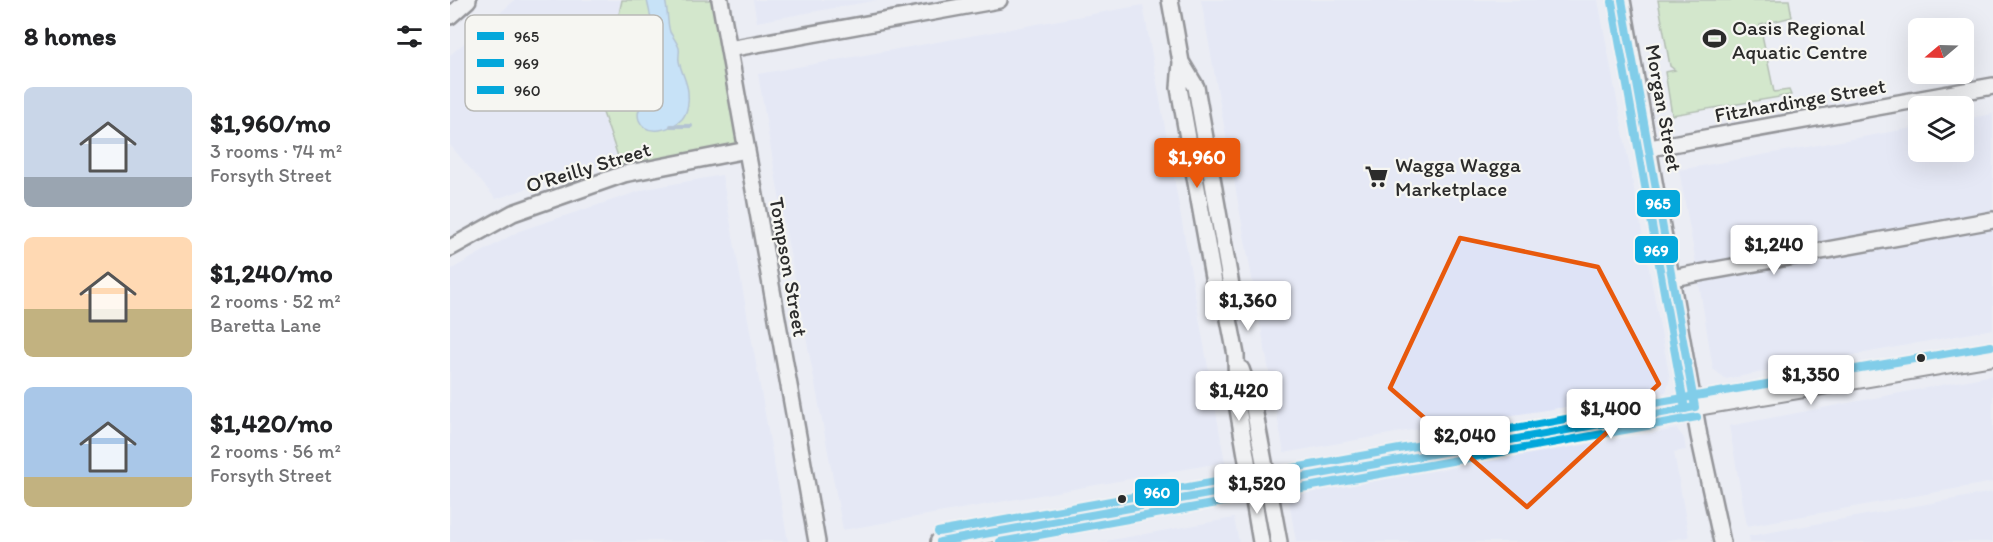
<!DOCTYPE html>
<html lang="en">
<head>
<meta charset="utf-8">
<style>
	body { margin:0; font-family:Itim,sans-serif; background:#f2f2f2; color:#202124; height:100vh; display:flex; flex-direction:column; font-size:22px; white-space:nowrap }
	* { box-sizing:border-box; margin:0 }
	p { font-size:20px; color:#757577 }
	.icon { flex:none; width:33px; height:33px; fill:none; stroke:currentColor; stroke-width:2; stroke-linecap:round; stroke-linejoin:round }
	.map { position:relative; flex:1; overflow:hidden }
	.details { display:flex; flex-direction:column; background:#fff; width:450px }
	.details>* { flex:none }
	.needle { width:39px; rotate:251deg }
	.buttons { position:absolute; left:1458px; top:18px; display:grid; gap:12px }
	.buttons a { display:grid; place-items:center; width:66px; height:66px; border-radius:9px; background:#fff; box-shadow:0 6px 24px #0002; font-size:30px }
	.price { position:absolute; translate:-50% -51px; padding:0 14px; border-radius:6px; background:#fff; color:#222; font-size:20px; line-height:39px; filter:drop-shadow(0 2px 3px #0008) }
	.price::after { content:''; position:absolute; left:50%; top:36px; width:18px; height:14px; margin-left:-9px; background:inherit; clip-path:polygon(0 0,100% 0,50% 100%) }
	.price.active { background:#ea580c; color:#fff }
	ul { padding:0; list-style:none }
	li { display:flex; align-items:center; gap:18px; height:150px; padding:0 24px }
	li span { display:grid; place-items:center; flex:none; width:168px; height:120px; border-radius:9px; color:#555 }
	li>.icon { margin-inline-start:auto }
	span .icon { width:72px; height:72px; fill:#fffc; stroke-width:1 }
	li b { font-size:26px }
	h2 { display:flex; justify-content:space-between; align-items:center; height:72px; padding:0 24px; font-size:26px }
	main { display:flex; flex:1; min-height:0 }
	.map>svg:first-child { display:block }
	.built { fill:#dee3f6 }
	.green { fill:#b5df9c; stroke:#708564; stroke-width:1.5 }
	.water { fill:#9cd4fb; stroke:#6f90a8; stroke-width:1.5 }
	.lines { fill:none; stroke-linecap:round; stroke-linejoin:round }
	.stream { stroke:#6f90a8; stroke-width:4 }
	.minor-casing { stroke:#2b2b2b; stroke-width:20 }
	.major-casing { stroke:#2b2b2b; stroke-width:22 }
	.minor { stroke:#f6f6f2; stroke-width:15 }
	.major { stroke:#f6f6f2; stroke-width:18 }
	.bus-1-casing { stroke:#f6f6f2; stroke-width:12 }
	.bus-2-casing { stroke:#f6f6f2; stroke-width:12 }
	.bus-3-casing { stroke:#f6f6f2; stroke-width:12 }
	.bus-1 { stroke:#04a7db; stroke-width:8 }
	.bus-2 { stroke:#04a7db; stroke-width:8 }
	.bus-3 { stroke:#04a7db; stroke-width:8 }
	.marked { fill:none; stroke:#e8590c; stroke-width:4.5; stroke-linejoin:round }
	.bus-dot { fill:#2b2b2b; stroke:#f6f6f2; stroke-width:2 }
	.labels { text-anchor:middle; dominant-baseline:central; stroke-width:4.5; stroke-linejoin:round; paint-order:stroke }
	.poi-label { font-size:21px; fill:#2b2b2b; stroke:#f6f6f2; text-anchor:start }
	.street-label { font-size:21px; fill:#2b2b2b; stroke:#f6f6f2 }
	.key { fill:#f6f6f2; stroke:#b9b9b6; stroke-width:1.5 }
	.key-label { font-size:16px; fill:#2b2b2b }
	.line-badge { stroke:#f6f6f2; stroke-width:2 }
	.badge-label { font-size:16px; text-anchor:middle; font-weight:bold; fill:#fff }
</style>
</head>
<body>
<main>
<section class="details">
<h2>8 homes<svg class="icon" aria-label="filters" viewBox="0 0 24 24"><path d="M4 7h16M4 17h16"/><circle cx="9" cy="7" r="2"/><circle cx="15" cy="17" r="2"/></svg></h2>
<ul>
<li><span style="background:linear-gradient(#c9d6e8 75%,#9aa5b1 0)"><svg class="icon" aria-label="home" viewBox="0 0 24 24"><path d="M3 11l9-7 9 7M6 9v11h12V9"/></svg></span><div><b>$1,960/mo</b><p>3 rooms · 74 m²</p><p>Forsyth Street</p></div></li>
<li><span style="background:linear-gradient(#ffd9b3 60%,#c2b280 0)"><svg class="icon" aria-label="home" viewBox="0 0 24 24"><path d="M3 11l9-7 9 7M6 9v11h12V9"/></svg></span><div><b>$1,240/mo</b><p>2 rooms · 52 m²</p><p>Baretta Lane</p></div></li>
<li><span style="background:linear-gradient(#a9c7e8 75%,#c2b280 0)"><svg class="icon" aria-label="home" viewBox="0 0 24 24"><path d="M3 11l9-7 9 7M6 9v11h12V9"/></svg></span><div><b>$1,420/mo</b><p>2 rooms · 56 m²</p><p>Forsyth Street</p></div></li>
</ul>
</section>
<div class="map">
<svg width="1543" height="542" viewBox="0 0 1543 542">
	<rect width="100%" height="100%" fill="#ebedf4"/>
	<filter id="ink" filterUnits="userSpaceOnUse"><feTurbulence type="fractalNoise" baseFrequency=".0167" numOctaves="2"/><feDisplacementMap in="SourceGraphic" scale="12" xChannelSelector="R" yChannelSelector="G"/><feConvolveMatrix kernelMatrix="1 2 1 2 8 2 1 2 1" color-interpolation-filters="sRGB"/></filter>
	<g filter="url(#ink)">
		<path class="built" d="M 65,0 L 172,0 L 150,104 L 168,158 L 46,199 L 0,145 L 0,55 Z
			M 303,0 L 428,0 L 307,22 Z
			M 751,0 L 1148,0 L 1220,379 L 1216,392 L 962,430 L 834,453 Z
			M 693,5 L 775,462 L 393,530 L 329,196 L 308,74 Z
			M 1543,114 L 1543,214 L 1247,268 L 1229,170 L 1468,127 L 1468,152 L 1514,152 L 1514,119 Z
			M 272,175 L 338,541 L 0,542 L 0,270 L 69,231 L 196,189 Z
			M 1543,224 L 1543,329 L 1276,379 L 1263,369 L 1248,277 Z
			M 1543,375 L 1543,482 L 1297,526 L 1279,426 Z
			M 1227,429 L 1234,438 L 1236,450 L 1224,452 L 1239,537 L 1209,542 L 846,542 L 839,501 L 843,495 Z
			M 1543,492 L 1543,542 L 1300,542 L 1299,536 Z
			M 784,518 L 789,542 L 650,542 Z"/>
		<path class="green" d="M 172,0 L 270,0 L 297,150 L 174,174 L 150,104 Z
			M 1208,0 L 1339,0 L 1342,17 L 1310,25 L 1324,92 L 1339,90 L 1341,95 L 1222,115 L 1215,72 L 1225,70 L 1220,66 Z"/>
		<path class="water" d="M 197,0 L 215,0 C 218,10 217,22 220,32 C 223,37 227,42 229,48 C 230,52 228,57 229,61 C 231,72 237,81 238,92 C 239,100 238,112 232,119 C 223,129 196,138 189,120 C 184,104 201,103 202,94 C 203,88 191,80 190,70 C 190,54 201,47 202,36 C 204,25 199,11 197,0 Z"/>
		<g class="lines">
			<path class="stream" d="M 221,126 L 241,126"/>
			<defs>
				<path id="minor" d="M 270,0 L 367,542
					M 720,0 L 731,62 L 729,88 L 766,294 L 778,314
					M 1172,0 L 1249,436 L 1272,542
					M 0,16 L 18,0
					M 279,49 L 549,0
					M 731,62 L 746,87 L 782,291 L 778,314 L 786,355 L 787,403 L 811,542
					M 1200,148 L 1543,86
					M 0,248 L 63,213 L 174,174 L 297,150
					M 1222,278 L 1543,220
					M 791,369 L 803,403 L 829,542"/>
				<path id="major" d="M 490,542 L 1212,412 L 1543,356"/>
			</defs>
			<use href="#minor" class="minor-casing"/>
			<use href="#major" class="major-casing"/>
			<use href="#minor" class="minor"/>
			<use href="#major" class="major"/>
			<defs>
				<path id="bus-1" d="M 1172,0 L 1245,407
					M 490,542 L 1245,407"/>
				<path id="bus-2" d="M 1162,2 L 1235,409
					M 550,542 L 1247,417"/>
				<path id="bus-3" d="M 488,532 L 1210,402 L 1541,346"/>
			</defs>
			<use href="#bus-1" class="bus-1-casing"/>
			<use href="#bus-2" class="bus-2-casing"/>
			<use href="#bus-3" class="bus-3-casing"/>
			<use href="#bus-1" class="bus-1"/>
			<use href="#bus-2" class="bus-2"/>
			<use href="#bus-3" class="bus-3"/>
		</g>
	</g>
	<path d="M0 0H1543V542H0ZM 1010,238 L 1148,267 L 1209,384 L 1077,507 L 940,388 Z" fill="#ebedf4" fill-opacity=".55" fill-rule="evenodd"/>
	<path class="marked" d="M 1010,238 L 1148,267 L 1209,384 L 1077,507 L 940,388 Z"/>
	<defs>
		<symbol id="stadium-bare" viewBox="-9 -9 18 18"><path d="M0-5a6.5 5 0 1 0 0 10a6.5 5 0 1 0 0-10ZM-3.5-1.8h7v3.6h-7Z" fill="#2b2b2b" stroke="#f6f6f2" stroke-width="2.5" paint-order="stroke"/></symbol>
		<symbol id="supermarket-bare" viewBox="-9 -9 18 18"><path d="M-6-5.5h2.5l.6 2H6L4.5 2H-2.5L-4.4-4H-6ZM-1.5 3.2a1.3 1.3 0 1 0 .1 0ZM3 3.2a1.3 1.3 0 1 0 .1 0Z" fill="#2b2b2b" stroke="#f6f6f2" stroke-width="2.5" paint-order="stroke"/></symbol>
	</defs>
	<g fill-rule="evenodd">
		<use href="#stadium-bare" x="1248" y="22" width="33" height="33"/>
		<use href="#supermarket-bare" x="910" y="160" width="33" height="33"/>
	</g>
	<g class="bus-dot">
		<circle cx="1471" cy="358" r="5"/>
		<circle cx="672" cy="499" r="5"/>
	</g>
	<g class="labels">
		<g class="poi-label">
			<text x="1282" y="27">Oasis Regional<tspan x="1282" dy="24">Aquatic Centre</tspan></text>
			<text x="945" y="164">Wagga Wagga<tspan x="945" dy="24">Marketplace</tspan></text>
		</g>
		<g class="street-label">
			<text transform="translate(1350 100) rotate(-10)">Fitzhardinge Street</text>
			<text transform="translate(1214 108) rotate(80)">Morgan Street</text>
			<text transform="translate(138 167) rotate(-17)">O'Reilly Street</text>
			<text transform="translate(339 267) rotate(80)">Tompson Street</text>
		</g>
	</g>
	<rect x="15" y="15" width="198" height="96" rx="9" class="key"/>
	<rect x="27" y="32" width="27" height="8" fill="#04a7db"/>
	<rect x="27" y="59" width="27" height="8" fill="#04a7db"/>
	<rect x="27" y="86" width="27" height="8" fill="#04a7db"/>
	<g class="key-label">
		<text x="64" y="42">965</text>
		<text x="64" y="69">969</text>
		<text x="64" y="96">960</text>
	</g>
	<g class="line-badge">
		<rect x="1186" y="189" width="45" height="29" rx="6" fill="#04a7db"/>
		<rect x="1184" y="235" width="45" height="29" rx="6" fill="#04a7db"/>
		<rect x="684" y="478" width="46" height="29" rx="6" fill="#04a7db"/>
	</g>
	<g class="badge-label">
		<text x="1208" y="209">965</text>
		<text x="1206" y="256">969</text>
		<text x="707" y="498">960</text>
	</g>
</svg>
<div class="buttons">
<a><svg class="needle" viewBox="-14 -14 28 28"><path d="M0-13l5 13h-10z" fill="#e53935"/><path d="M0 13l5-13h-10z" fill="#757577"/></svg></a>
<a><svg class="icon" aria-label="layers" viewBox="0 0 24 24"><path d="M12 4l9 5-9 5-9-5zM3 14l9 5 9-5"/></svg></a>
</div>
<b class="price active" style="left:747px;top:189px">$1,960</b>
<b class="price" style="left:1324px;top:276px">$1,240</b>
<b class="price" style="left:798px;top:332px">$1,360</b>
<b class="price" style="left:1361px;top:406px">$1,350</b>
<b class="price" style="left:789px;top:422px">$1,420</b>
<b class="price" style="left:1161px;top:440px">$1,400</b>
<b class="price" style="left:1015px;top:467px">$2,040</b>
<b class="price" style="left:807px;top:515px">$1,520</b>
</div>
</main>
</body>
</html>
